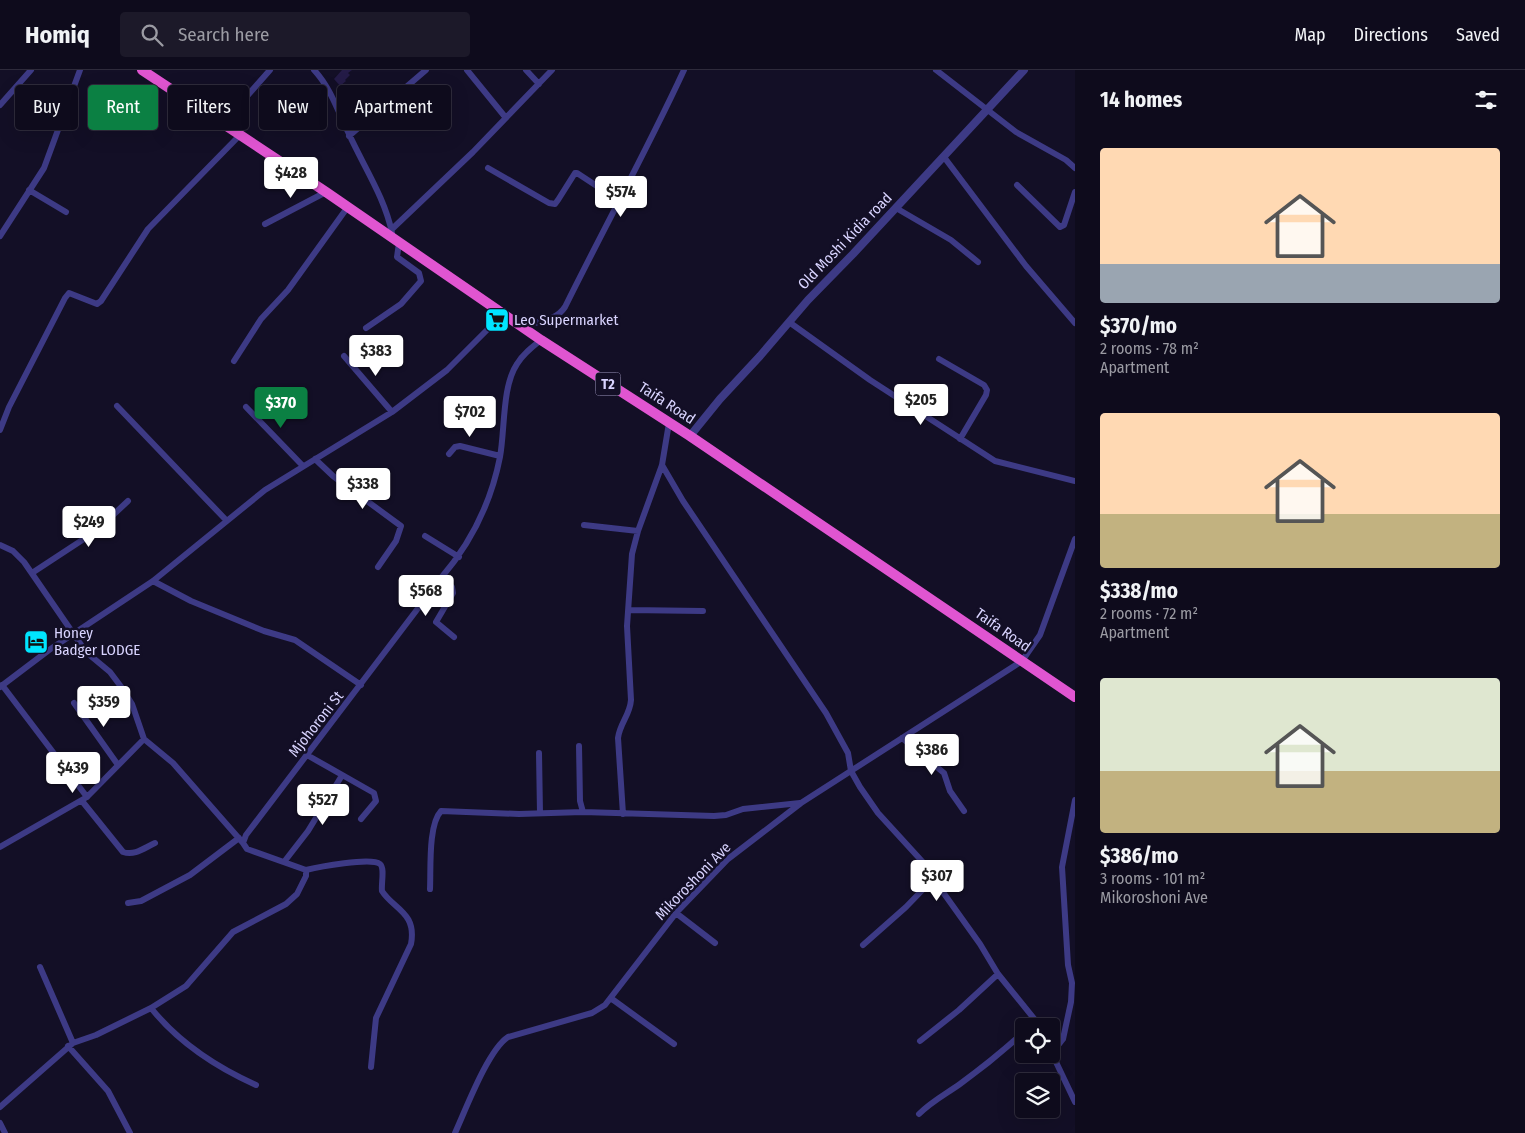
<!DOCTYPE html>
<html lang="en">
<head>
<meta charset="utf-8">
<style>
	body { margin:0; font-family:"Fira Sans Condensed",sans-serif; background:#1c1929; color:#f1f3f6; height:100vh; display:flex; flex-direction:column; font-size:19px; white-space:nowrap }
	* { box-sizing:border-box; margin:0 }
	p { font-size:16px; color:#9b9ba3 }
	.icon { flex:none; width:28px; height:28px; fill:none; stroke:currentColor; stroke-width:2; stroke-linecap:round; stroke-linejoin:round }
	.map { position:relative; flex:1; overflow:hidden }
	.panel { display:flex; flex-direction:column; background:#0e0b1c; width:450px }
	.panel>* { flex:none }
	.guide { position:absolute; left:15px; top:15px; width:475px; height:45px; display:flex; gap:10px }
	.fabs { position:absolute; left:1015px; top:948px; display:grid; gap:10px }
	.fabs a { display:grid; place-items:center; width:45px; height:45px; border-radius:5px; background:#0e0b1c; box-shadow:0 5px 20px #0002,0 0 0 1px #2e2b3b; font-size:25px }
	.price { position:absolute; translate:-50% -42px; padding:0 11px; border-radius:5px; background:#fff; color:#222; font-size:16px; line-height:32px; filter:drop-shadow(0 1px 2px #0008) }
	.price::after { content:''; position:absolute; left:50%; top:30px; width:15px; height:11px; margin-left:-8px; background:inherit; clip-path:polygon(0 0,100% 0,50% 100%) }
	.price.selected { background:#0b8043; color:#fff }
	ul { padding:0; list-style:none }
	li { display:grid; align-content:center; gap:10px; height:265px; padding:0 25px }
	li span { display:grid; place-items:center; height:155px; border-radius:5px; color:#555 }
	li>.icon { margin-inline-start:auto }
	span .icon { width:90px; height:90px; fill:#fffc; stroke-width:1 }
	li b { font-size:21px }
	h2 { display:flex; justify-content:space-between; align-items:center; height:60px; padding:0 25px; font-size:21px }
	.tag { padding:0 18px; border-radius:5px; background:#0e0b1c; box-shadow:0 5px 20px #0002,0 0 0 1px #2e2b3b; font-size:18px; line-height:45px }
	.tag.selected { background:#0b8043; color:#fff }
	header { display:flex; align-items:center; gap:30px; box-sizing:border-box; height:70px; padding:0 25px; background:#0e0b1c; border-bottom:1px solid #2e2b3b }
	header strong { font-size:24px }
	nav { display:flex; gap:28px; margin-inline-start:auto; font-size:18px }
	.search { width:350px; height:45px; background:#1c1929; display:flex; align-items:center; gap:12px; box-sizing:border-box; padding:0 18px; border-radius:5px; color:#9b9ba3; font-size:19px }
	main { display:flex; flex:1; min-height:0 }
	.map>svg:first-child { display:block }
	.building { fill:#241b47 }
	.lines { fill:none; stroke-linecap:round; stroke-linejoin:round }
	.minor { stroke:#3d3a85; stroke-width:6 }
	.tertiary { stroke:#3d3a85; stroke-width:8 }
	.trunk { stroke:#e055d1; stroke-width:10 }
	.labels { text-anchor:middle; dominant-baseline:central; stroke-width:5; stroke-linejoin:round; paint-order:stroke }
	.shield { fill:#130f26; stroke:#9e99be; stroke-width:1 }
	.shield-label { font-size:14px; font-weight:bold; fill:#d9d4ff }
	.street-label { font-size:15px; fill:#d9d4ff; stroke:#130f26 }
	.poi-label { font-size:15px; fill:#d9d4ff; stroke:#130f26; text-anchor:start }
</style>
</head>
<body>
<header>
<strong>Homiq</strong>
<div class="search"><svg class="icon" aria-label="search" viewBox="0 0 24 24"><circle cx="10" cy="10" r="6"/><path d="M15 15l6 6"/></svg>Search here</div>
<nav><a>Map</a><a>Directions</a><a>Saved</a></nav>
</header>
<main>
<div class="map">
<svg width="1075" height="1063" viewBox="0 0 1075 1063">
	<rect width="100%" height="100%" fill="#130f26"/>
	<path class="building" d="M 342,0 L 352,0 L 348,3 L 350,5 L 345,10 L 346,11 L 340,16 L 334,9 Z"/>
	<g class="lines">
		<path class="minor" d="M 314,0 C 331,18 338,42 349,64 C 364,97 385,128 392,163
			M 467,0 L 506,48
			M 526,0 L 539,14
			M 936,0 L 1016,62 L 1066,90 L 1075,98
			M 0,35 L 31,0
			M 218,51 L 240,34 L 270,0
			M 349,66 L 426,0
			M 944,87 L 1026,196 L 1075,253
			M 488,98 L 549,133 L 555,134 L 558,130 L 575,103 L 577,103 L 618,130
			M 1017,115 L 1060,157 L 1064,155 L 1075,122
			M 29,120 L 66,142
			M 896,138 L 951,170 L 978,192
			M 265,154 L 326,122
			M 391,160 L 473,82 L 552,0
			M 0,166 L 44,98 L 80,0
			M 789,252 L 870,310 L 995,391 L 1075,411
			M 523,257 C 538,250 555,252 565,237 C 604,158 647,80 684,0
			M 366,258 L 401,234 L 421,211 L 419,203 L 397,187 L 399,173
			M 344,286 L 392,342
			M 939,289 L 984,315 L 987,320 L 986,325 L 960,369
			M 234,291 L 261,249 L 288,220 L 347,138
			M 117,336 L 226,450
			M 246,337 L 302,395
			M 0,360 L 9,337 L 65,228 L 69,223 L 97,234 L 101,231 L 148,159 L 240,65
			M 449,384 L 455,377 L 460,376 L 500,386
			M 315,389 L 333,406 L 401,456 L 396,471 L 378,497
			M 662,395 L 683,431 L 826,643 L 848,683 L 851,701 L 860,717 L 878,743 L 930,800 L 940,818 L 980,874 L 998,904 L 1040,956
			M 584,455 L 638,461
			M 425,466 L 459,487
			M 0,475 L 13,481 L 24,492 L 86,582 L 110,602 L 122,618 L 132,634 L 144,669 L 173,693 L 243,773
			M 32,503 L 96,461 L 128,431
			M 441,508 L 452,517 L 453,523 L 436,552 L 454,567
			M 153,511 L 191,531 L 264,561 L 295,570 L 361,615
			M 629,540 L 703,541
			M 2,615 L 87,727
			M 0,617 L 49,580 L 153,511 L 265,420 L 392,342 L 447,300 L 504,243
			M 74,633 L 118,695
			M 902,668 L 944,703 L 950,721 L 964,741
			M 579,676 L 580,731 L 583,742
			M 539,683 L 540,743
			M 307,685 L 374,723 L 376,731 L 361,749
			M 82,731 L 123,782 C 135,786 144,778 155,773
			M 623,744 L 618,668 C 620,653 630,645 631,630 L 627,556 L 632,484 L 638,461 L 662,395 L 669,353
			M 0,777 L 87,727 L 144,669
			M 284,792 L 308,761 L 341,707
			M 306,800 C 318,797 371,787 380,794 C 385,798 381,814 382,821 C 393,839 417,842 411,874 L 376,948 L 371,997
			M 430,819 C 431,799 428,755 441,741 L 519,744 L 583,742 L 714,746 L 726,745 L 743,739 L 800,733
			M 128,833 L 141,831 L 190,805 L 239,768
			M 676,843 L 715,873
			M 863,875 L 906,837 L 934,808
			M 40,897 L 73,973
			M 612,929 L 674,974
			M 151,938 C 179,973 216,997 256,1015
			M 1031,956 L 1036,951
			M 920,971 L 959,940 L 998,904
			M 1051,972 L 1056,978 L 1056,992 L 1075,1032
			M 68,976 L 108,1021 L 130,1063
			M 1056,978 L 1063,969 L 1071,932 L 1072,913 L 1068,895 L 1062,797 L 1075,730
			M 0,1037 L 73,973 L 96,965 L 151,938 L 186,916 L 233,862 L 286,834 L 297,824 L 306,806 L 306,800 L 247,779 L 243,773 L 246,765 L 441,508 C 471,473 491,433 500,387 C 505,360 502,316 517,294 C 523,284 532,277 541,270
			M 919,1044 C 932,1031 946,1024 960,1014 C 982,998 1003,981 1024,962
			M 0,1053 L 5,1063
			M 455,1063 C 466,1039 488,980 508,967 L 592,943 L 605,935 L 676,843 L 728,789 L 801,733 L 1022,591 L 1040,565 L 1075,469"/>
		<path class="tertiary" d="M 690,366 L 720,329 L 760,286 L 808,230 L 853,184 L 1024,0"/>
		<path class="trunk" d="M 142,0 L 326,122 L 541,270 L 690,366 L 1075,627"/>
	</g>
	<defs>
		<symbol id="supermarket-square" viewBox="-11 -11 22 22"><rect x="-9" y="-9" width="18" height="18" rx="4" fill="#00e5ff" stroke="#130f26"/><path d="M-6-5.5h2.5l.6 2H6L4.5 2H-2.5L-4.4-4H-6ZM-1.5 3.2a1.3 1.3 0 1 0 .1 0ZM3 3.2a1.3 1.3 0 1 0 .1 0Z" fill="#111"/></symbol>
		<symbol id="hotel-square" viewBox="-11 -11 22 22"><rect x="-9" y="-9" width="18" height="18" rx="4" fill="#00e5ff" stroke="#130f26"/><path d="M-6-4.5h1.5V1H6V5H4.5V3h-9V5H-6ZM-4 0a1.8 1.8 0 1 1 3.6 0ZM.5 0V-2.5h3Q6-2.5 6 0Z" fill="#111"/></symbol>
	</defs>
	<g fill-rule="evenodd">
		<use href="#supermarket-square" x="483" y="236" width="28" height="28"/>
		<use href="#hotel-square" x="22" y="558" width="28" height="28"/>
	</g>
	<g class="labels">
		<rect class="shield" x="595.5" y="302.5" width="25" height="23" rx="4"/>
		<g class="shield-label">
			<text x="608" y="314">T2</text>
		</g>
		<g class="street-label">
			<text transform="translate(845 171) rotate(-46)">Old Moshi Kidia road</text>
			<text transform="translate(667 333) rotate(33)">Taifa Road</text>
			<text transform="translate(1003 560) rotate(35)">Taifa Road</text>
			<text transform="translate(316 654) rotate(-52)">Mjohoroni St</text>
			<text transform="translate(693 811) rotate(-46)">Mikoroshoni Ave</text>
		</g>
		<g class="poi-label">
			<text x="514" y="250">Leo Supermarket</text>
			<text x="54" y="563">Honey<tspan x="54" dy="17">Badger LODGE</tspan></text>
		</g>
	</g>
</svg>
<div class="fabs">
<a><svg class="icon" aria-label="locate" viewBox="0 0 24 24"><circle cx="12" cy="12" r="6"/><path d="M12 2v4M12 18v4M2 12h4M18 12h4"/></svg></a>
<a><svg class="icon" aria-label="layers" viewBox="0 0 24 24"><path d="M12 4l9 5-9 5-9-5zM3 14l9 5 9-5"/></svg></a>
</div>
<b class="price" style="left:291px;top:129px">$428</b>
<b class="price" style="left:621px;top:148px">$574</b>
<b class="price" style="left:376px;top:307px">$383</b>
<b class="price" style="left:921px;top:356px">$205</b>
<b class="price selected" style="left:281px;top:359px">$370</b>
<b class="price" style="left:470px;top:368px">$702</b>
<b class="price" style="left:363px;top:440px">$338</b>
<b class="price" style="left:89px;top:478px">$249</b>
<b class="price" style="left:426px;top:547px">$568</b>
<b class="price" style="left:104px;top:658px">$359</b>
<b class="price" style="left:932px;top:706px">$386</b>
<b class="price" style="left:73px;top:724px">$439</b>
<b class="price" style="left:323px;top:756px">$527</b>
<b class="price" style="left:937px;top:832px">$307</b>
<div class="guide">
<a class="tag">Buy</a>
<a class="tag selected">Rent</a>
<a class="tag">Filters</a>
<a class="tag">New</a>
<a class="tag">Apartment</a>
</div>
</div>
<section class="panel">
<h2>14 homes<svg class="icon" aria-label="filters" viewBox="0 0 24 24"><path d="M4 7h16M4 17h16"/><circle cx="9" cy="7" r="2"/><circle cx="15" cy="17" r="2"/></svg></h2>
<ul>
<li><span style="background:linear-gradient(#ffd9b3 75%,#9aa5b1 0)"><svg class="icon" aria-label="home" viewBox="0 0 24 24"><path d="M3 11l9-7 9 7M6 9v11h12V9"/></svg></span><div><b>$370/mo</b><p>2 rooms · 78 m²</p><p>Apartment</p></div></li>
<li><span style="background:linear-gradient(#ffd9b3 65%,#c2b280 0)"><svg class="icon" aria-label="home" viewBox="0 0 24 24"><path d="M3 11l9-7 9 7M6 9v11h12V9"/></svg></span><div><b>$338/mo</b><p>2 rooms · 72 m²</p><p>Apartment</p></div></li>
<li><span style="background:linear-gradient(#dfe7d0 60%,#c2b280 0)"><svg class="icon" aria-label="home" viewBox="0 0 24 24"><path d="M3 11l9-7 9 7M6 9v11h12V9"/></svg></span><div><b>$386/mo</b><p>3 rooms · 101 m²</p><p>Mikoroshoni Ave</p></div></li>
</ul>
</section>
</main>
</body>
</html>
